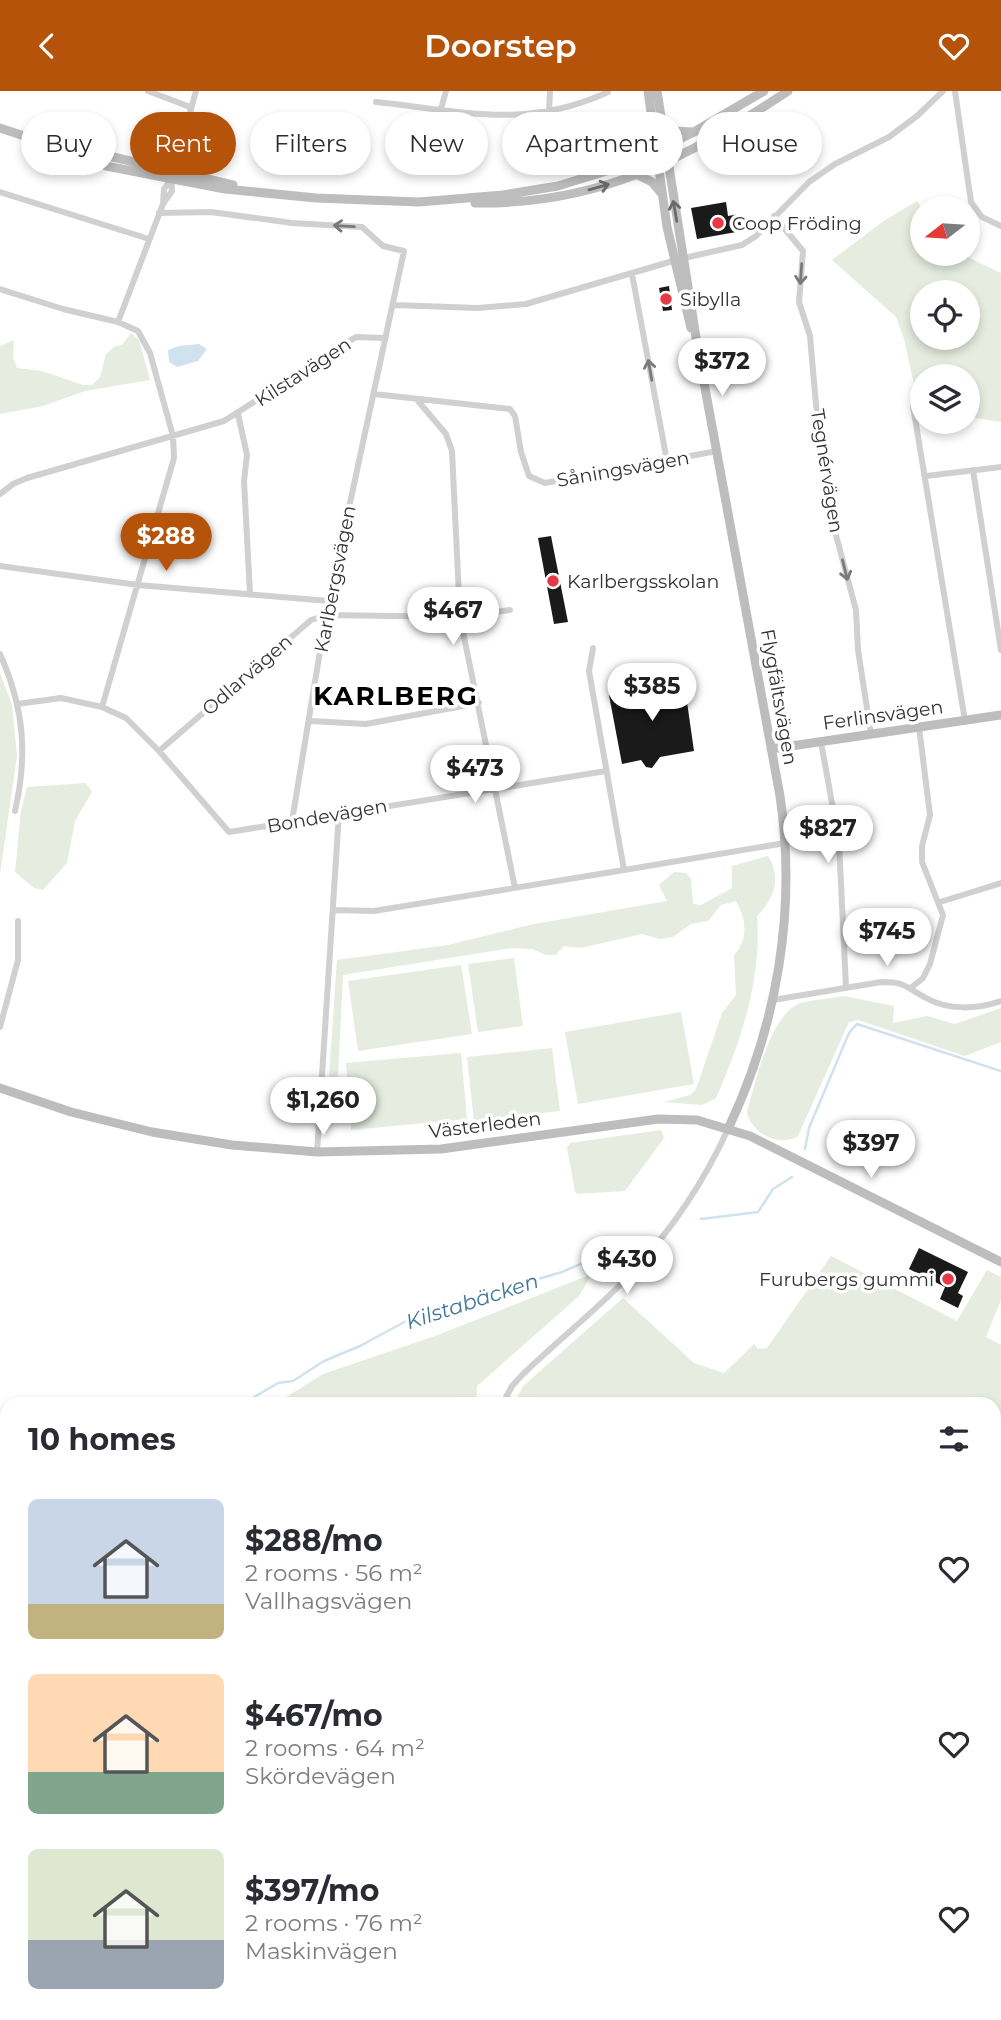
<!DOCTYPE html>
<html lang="en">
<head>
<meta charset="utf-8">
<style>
	body { margin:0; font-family:Montserrat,sans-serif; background:#f2f2f3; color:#2b2b33; height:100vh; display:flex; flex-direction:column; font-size:26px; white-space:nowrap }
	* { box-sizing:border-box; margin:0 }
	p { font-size:23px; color:#7c7c81 }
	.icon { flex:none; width:38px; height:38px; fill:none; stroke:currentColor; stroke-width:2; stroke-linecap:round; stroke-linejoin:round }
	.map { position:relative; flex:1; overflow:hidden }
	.details { position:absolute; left:0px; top:1306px; width:1001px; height:625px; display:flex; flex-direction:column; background:#fff; border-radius:21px 21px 0 0; box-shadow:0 4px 10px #0003 }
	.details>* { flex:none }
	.banner { position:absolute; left:21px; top:21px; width:959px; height:63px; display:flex; gap:14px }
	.needle { width:46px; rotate:253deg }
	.tools { position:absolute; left:910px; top:105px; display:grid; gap:14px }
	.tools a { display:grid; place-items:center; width:70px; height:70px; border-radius:50%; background:#fff; box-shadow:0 4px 10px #0003; font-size:35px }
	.price { position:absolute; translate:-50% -60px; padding:0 16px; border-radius:24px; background:#fff; color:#222; font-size:23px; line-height:46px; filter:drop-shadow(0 2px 4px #0008) }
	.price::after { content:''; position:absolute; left:50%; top:42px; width:21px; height:16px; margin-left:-10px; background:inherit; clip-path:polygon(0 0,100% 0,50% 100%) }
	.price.on { background:#b45309; color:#fff }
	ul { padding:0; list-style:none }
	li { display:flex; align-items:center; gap:21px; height:175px; padding:0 28px }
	li span { display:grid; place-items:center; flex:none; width:196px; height:140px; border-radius:10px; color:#555 }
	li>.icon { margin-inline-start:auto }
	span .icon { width:84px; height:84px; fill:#fffc; stroke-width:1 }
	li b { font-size:30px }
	h2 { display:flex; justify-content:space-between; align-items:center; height:84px; padding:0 28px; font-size:30px }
	.chip { padding:0 24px; border-radius:32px; background:#fff; box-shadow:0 4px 10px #0003; font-size:24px; line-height:63px }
	.chip.on { background:#b45309; color:#fff }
	header { display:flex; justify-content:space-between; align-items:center; height:91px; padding:0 28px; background:#b45309; color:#fff; font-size:32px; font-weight:600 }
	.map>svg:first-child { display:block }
	.green { fill:#e6ecdf; fill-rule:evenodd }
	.water { fill:#cfe2ee }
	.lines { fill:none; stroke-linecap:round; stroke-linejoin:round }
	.stream { stroke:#cfe2ee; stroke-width:2.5 }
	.building { fill:#1a1a1a }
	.street { stroke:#d0d0d0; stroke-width:6 }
	.secondary { stroke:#bdbdbd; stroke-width:9 }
	.rail { stroke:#888; stroke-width:2.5; stroke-dasharray:7 5; stroke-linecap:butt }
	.oneway { stroke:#6a6a6a }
	.oneway2 { stroke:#7a7a7a }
	.poi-dot { fill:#e63946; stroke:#fff; stroke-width:2.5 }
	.labels { text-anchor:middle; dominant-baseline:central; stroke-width:7; stroke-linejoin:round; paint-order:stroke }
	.poi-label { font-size:19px; fill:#333; stroke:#fff; text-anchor:start }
	.street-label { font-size:19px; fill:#333; stroke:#fff }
	.water-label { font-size:21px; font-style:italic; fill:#3f7597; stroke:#fff }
	.district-label { font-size:26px; font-weight:bold; letter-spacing:2px; fill:#000; stroke:#fff }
</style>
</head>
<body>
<header><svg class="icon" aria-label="back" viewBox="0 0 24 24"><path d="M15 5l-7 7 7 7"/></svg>Doorstep<svg class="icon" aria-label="heart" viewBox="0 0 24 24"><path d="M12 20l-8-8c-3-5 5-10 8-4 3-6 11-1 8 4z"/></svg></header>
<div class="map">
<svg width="1001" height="1929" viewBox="0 0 1001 1929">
	<rect width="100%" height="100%" fill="#fff"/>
	<path class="green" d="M 917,110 L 922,117 L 922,163 L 961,163 L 1001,182 L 1001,331 L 968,326 L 968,285 L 922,285 L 922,322 L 920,322 L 904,248 L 896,226 L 832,169 L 885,129 ZM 922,201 L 968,201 L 968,247 L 922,247 Z
		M 131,242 L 139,249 L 150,289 L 85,300 L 43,315 L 0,323 L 0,255 L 14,249 L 13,267 L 17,277 L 42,280 L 83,294 L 92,294 L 100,286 L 106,263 L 114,256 L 123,253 Z
		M 0,582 L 12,614 L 17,665 L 0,783 Z
		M 86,692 L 92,701 L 75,730 L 67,772 L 43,799 L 34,797 L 15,781 L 21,720 L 27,696 Z
		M 768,765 C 782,787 774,808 757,825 C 762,887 741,951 716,1007 L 702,1014 L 664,1011 L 690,1004 L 696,998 L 722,922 L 736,904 L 734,864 C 749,849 746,827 736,810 L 721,814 L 708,830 L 691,833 L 673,846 L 660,848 L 642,843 L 580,857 L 564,855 L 556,864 L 546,864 L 532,858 L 512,857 L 343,884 L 336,1026 L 331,1031 L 326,1029 L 337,869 L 448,854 L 534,833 L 667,810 L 659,794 L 674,781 L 686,782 L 691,788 L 693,813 L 701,814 L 732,797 L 732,775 Z
		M 514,867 L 523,935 L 478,941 L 468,873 Z
		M 461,874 L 472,943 L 358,960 L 348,890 Z
		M 844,905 L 894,915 L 893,932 L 927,925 L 955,933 L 1001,917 L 1001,951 L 965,965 L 858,929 L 849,931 L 798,1045 C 779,1057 751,1042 747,1021 C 755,992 771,921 801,912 C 814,908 831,908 844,905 Z
		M 681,921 L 694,993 L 578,1013 L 565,941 Z
		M 552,957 L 560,1020 L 474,1030 L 467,966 Z
		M 461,962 L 467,1028 L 351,1039 L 346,972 Z
		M 661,1039 L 664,1047 L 625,1100 L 577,1103 L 575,1100 L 567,1057 L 570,1052 Z
		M 831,1165 L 957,1230 L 987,1179 L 1001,1186 L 1001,1209 L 986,1246 L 1001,1254 L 1001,1494 L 994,1488 L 994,1312 L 515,1312 L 523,1295 L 623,1207 L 694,1272 L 724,1282 L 754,1253 L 758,1258 L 767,1257 Z
		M 592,1183 L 579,1205 L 477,1295 L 476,1312 L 277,1312 L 323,1283 L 438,1244 Z
		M 0,1843 L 7,1845 L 7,1905 L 0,1908 Z"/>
	<path class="water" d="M 199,253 L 207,258 L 198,270 L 177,276 L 169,271 L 168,259 L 179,255 Z"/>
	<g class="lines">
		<path class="stream" d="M 805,1058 L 809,1037 L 849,942 L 857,933 L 1001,980
			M 701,1128 L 758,1121 L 773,1098 L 792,1086
			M 244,1312 L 278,1292 L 293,1290 L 324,1270 L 360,1255 L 419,1223 L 562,1181 L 629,1152
			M 165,1929 L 175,1923
			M 203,1929 L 214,1923"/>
	</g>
	<path class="building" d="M 726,111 L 728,125 L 739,123 L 742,140 L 697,148 L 691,117 Z
		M 669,195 L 672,219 L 663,220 L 659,197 Z
		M 551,445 L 568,531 L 554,533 L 538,447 Z
		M 684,590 L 694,660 L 660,666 L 652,677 L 646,676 L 641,669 L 622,673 L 609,604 Z
		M 919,1157 L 968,1181 L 958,1202 L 963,1205 L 958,1217 L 940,1208 L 945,1196 L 909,1178 Z"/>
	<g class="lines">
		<path class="street" d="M 148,0 L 190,16
			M 955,0 L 971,111 L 982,126 L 1001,135
			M 376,11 C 461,20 526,39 608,1
			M 441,18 L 446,0
			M 549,21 L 550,0
			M 173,81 L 178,76 L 180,58 L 196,0
			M 173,81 L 172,69 L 180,58
			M 0,101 L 149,148
			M 163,113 L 172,100 L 171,88
			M 159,122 L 211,121 L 292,132 L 362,136 L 383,155 L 404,160 L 326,524 L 292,730
			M 774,125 L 803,160 L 799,211 L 810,245 L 816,314 L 822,341 L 833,433 L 856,519 L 858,559 L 871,643
			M 684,167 L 742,154 L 756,145 L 809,91 L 835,73 L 889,46 L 917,25 L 943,0
			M 632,183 L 667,370
			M 0,198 L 63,218 L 118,231 L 138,240 L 150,262 L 173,345 L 174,367 L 102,616
			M 393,214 L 478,217 L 526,213 L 673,170
			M 118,231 L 163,113 L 164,98 L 171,88
			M 374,303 L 510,318 L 515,325 L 521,361 L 529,385 L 545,392 L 717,360
			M 418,310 L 446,343 L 452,360 L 460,526 L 515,797
			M 913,315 L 965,630
			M 238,323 L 247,364 L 244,390 L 250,503
			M 973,379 L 1001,559
			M 926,385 L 1001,376
			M 0,403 L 13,393 L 27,387 L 224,330 L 356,246 L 385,247
			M 0,475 L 138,494 L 329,510
			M 0,563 C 24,617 28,663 15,720
			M 17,613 L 61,607 L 102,616 L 126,627 L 159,660 L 229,741 L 606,680
			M 310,630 L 366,633 L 479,612
			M 821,651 L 839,751 L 846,897
			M 159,660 L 311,529 L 326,524 L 460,526 L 510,519
			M 624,779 L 785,752
			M 940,811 L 1001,792
			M 333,819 L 374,820 L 624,779 L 589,580 L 593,557
			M 912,896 L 923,887 L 930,873 L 943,824 L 922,771 L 922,755 L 930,724 L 919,636
			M 773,909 L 881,891 C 907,891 905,896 926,907 C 949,920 977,918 1001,910
			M 0,936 L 18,869 L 18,830
			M 317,1061 L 339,722
			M 503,1312 L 512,1295 L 523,1283 C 556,1251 593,1222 626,1188 C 668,1144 703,1093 728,1038
			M 994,1629 L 1001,1621
			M 845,1923 L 852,1929"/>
		<path class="secondary" d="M 648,0 L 667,136 L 691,237
			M 657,0 L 698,259 L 780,705 C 797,819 777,935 728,1038
			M 663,28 L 674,40 L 693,41
			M 0,37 L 88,66 L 106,75 L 225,98 L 316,107 L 419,111 L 503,104 L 558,95 L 629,73 L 694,41 L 764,0
			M 90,66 L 113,66 L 233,94
			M 638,84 L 652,91 L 661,102
			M 475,112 C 600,114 687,67 788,0
			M 771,658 L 1001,624
			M 0,997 L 71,1021 L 152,1041 L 232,1054 L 317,1061 L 441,1058 L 658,1028 L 697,1029 L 750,1045 L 1001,1171"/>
		<path class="rail" d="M 994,1631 L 1001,1627
			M 710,1929 L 715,1923"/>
	</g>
	<defs><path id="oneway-shaft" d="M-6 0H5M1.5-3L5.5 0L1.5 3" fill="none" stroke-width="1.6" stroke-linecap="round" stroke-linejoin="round" transform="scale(1.75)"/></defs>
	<g class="oneway">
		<use href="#oneway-shaft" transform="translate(599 96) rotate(-16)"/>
		<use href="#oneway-shaft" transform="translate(675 120) rotate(-100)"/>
	</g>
	<g class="oneway2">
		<use href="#oneway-shaft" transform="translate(344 135) rotate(-177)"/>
		<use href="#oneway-shaft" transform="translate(801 183) rotate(94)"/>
		<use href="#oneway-shaft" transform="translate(650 279) rotate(-100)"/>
		<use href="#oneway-shaft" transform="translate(845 479) rotate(76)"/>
	</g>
	<g class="poi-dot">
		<circle cx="718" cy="132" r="7"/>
		<circle cx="666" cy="208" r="7"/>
		<circle cx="553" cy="490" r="7"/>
		<circle cx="948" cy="1188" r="7"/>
	</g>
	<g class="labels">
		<g class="poi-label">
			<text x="732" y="132">Coop Fröding</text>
			<text x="680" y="208">Sibylla</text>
			<text x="567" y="490">Karlbergsskolan</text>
			<text x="934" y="1188" text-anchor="end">Furubergs gummi</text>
		</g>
		<g class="street-label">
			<text transform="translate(303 281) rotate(-33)">Kilstavägen</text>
			<text transform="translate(623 378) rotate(-10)">Såningsvägen</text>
			<text transform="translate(827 380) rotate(81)">Tegnérvägen</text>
			<text transform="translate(335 488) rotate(-79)">Karlbergsvägen</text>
			<text transform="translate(247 584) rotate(-41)">Odlarvägen</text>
			<text transform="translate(779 606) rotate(80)">Flygfältsvägen</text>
			<text transform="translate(883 624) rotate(-8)">Ferlinsvägen</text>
			<text transform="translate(327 725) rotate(-10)">Bondevägen</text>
			<text transform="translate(485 1034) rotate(-7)">Västerleden</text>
		</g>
		<g class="water-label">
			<text transform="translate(472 1210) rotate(-18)">Kilstabäcken</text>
		</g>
		<g class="district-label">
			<text x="396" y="605">KARLBERG</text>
		</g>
	</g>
</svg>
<div class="tools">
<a><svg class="needle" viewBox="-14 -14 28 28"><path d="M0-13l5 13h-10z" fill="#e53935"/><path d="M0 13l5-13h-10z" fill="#7c7c81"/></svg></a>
<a><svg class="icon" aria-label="locate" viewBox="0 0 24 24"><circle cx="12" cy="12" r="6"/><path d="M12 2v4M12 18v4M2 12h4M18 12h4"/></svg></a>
<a><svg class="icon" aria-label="layers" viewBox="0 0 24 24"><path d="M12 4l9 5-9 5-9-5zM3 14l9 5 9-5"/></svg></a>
</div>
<b class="price" style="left:722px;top:307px">$372</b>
<b class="price on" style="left:166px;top:482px">$288</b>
<b class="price" style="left:453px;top:556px">$467</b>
<b class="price" style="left:652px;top:632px">$385</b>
<b class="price" style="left:475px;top:714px">$473</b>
<b class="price" style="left:828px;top:774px">$827</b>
<b class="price" style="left:887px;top:877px">$745</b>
<b class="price" style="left:323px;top:1046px">$1,260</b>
<b class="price" style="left:871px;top:1089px">$397</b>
<b class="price" style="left:627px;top:1205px">$430</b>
<div class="banner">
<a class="chip">Buy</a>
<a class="chip on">Rent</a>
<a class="chip">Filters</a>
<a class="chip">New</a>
<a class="chip">Apartment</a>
<a class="chip">House</a>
</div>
<section class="details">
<h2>10 homes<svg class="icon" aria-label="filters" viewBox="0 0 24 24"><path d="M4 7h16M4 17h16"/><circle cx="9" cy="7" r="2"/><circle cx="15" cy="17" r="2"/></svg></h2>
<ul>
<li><span style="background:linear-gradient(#c9d6e8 75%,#c2b280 0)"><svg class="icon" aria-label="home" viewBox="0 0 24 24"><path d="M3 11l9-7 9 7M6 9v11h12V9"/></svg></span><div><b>$288/mo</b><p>2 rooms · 56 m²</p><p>Vallhagsvägen</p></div><svg class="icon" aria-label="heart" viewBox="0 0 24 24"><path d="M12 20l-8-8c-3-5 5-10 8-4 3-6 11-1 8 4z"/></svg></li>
<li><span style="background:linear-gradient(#ffd9b3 70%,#7fa58c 0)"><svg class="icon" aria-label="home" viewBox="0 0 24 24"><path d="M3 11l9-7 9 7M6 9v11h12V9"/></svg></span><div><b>$467/mo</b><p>2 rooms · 64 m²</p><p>Skördevägen</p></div><svg class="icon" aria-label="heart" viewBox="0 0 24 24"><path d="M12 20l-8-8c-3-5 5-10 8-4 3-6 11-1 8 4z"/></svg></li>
<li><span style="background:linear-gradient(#dfe7d0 65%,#9aa5b1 0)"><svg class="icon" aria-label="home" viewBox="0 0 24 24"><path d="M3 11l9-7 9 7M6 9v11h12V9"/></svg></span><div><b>$397/mo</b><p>2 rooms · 76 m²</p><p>Maskinvägen</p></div><svg class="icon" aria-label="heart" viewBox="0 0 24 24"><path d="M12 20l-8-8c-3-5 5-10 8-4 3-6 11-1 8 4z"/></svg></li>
</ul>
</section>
</div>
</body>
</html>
